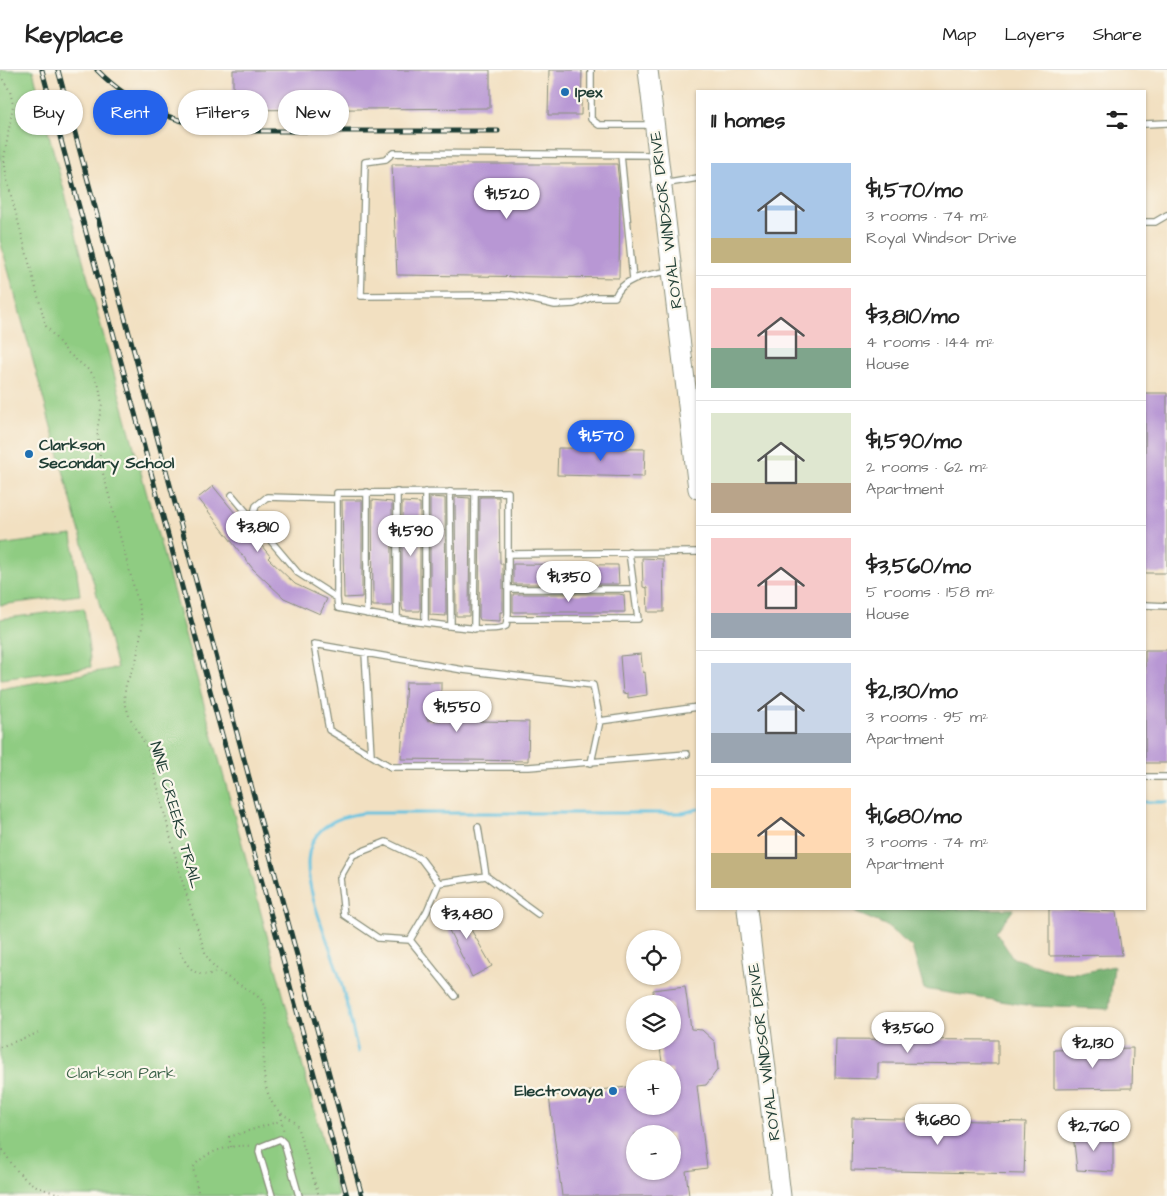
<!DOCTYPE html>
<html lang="en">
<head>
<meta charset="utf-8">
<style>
	body { margin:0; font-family:"Architects Daughter",sans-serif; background:#f2f2f2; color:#222; height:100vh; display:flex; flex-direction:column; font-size:19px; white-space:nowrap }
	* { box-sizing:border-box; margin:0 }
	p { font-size:16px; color:#767676 }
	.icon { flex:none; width:28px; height:28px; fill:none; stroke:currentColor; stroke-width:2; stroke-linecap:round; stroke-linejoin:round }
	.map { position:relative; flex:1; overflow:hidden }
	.side { position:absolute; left:696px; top:20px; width:450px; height:820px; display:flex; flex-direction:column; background:#fff; border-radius:0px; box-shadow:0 1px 4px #0004 }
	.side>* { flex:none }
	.guide { position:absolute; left:15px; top:20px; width:475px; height:45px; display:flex; gap:10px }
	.buttons { position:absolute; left:626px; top:860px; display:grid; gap:10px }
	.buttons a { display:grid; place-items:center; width:55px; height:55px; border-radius:50%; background:#fff; box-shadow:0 1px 4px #0004; font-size:25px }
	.price { position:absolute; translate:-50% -42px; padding:0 11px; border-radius:18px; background:#fff; color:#222; font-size:16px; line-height:32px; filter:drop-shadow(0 1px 2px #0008) }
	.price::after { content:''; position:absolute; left:50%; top:30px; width:15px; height:11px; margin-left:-8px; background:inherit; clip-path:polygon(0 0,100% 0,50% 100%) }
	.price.selected { background:#2563eb; color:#fff }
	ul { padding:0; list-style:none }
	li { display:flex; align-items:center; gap:15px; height:125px; padding:0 15px }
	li+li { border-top:1px solid #e0e0e0 }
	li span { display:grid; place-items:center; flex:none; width:140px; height:100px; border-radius:0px; color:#555 }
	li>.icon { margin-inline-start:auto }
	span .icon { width:60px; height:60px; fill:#fffc; stroke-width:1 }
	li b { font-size:21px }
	h2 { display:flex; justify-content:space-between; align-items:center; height:60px; padding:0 15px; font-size:21px }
	.tag { padding:0 18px; border-radius:22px; background:#fff; box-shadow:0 1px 4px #0004; font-size:18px; line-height:45px }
	.tag.selected { background:#2563eb; color:#fff }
	header { display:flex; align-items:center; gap:30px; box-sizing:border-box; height:70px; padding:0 25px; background:#fff; border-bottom:1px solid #e0e0e0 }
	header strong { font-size:24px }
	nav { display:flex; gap:28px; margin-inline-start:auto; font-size:18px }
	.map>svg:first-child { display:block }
	.green { fill:#8fcc82; stroke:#57845b }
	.forest { fill:#73b070; stroke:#497652 }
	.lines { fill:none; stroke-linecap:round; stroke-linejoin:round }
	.stream { stroke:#62c1e0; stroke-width:3 }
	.building { fill:#b897d4; fill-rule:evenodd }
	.lane-casing { stroke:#888e7a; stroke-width:8 }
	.primary-casing { stroke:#888e7a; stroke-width:21 }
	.path { stroke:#888e7a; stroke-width:2; stroke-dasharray:1 4; stroke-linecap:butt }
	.lane { stroke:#fff; stroke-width:5.5 }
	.primary { stroke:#fff; stroke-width:19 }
	.rail-casing { stroke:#1f3d34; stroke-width:5 }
	.rail { stroke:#fbf7ec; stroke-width:3; stroke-dasharray:9; stroke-linecap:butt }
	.poi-dot { fill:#1f6fb2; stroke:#fbf7ec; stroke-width:2 }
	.labels { text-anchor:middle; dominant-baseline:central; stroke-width:4.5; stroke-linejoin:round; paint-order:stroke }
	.poi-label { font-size:16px; font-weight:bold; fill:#1f3d34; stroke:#fbf7ec; text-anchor:start }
	.street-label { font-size:16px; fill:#1f3d34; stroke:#fbf7ec }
	.park-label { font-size:16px; fill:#3b6148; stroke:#fbf7ec }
</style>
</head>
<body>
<header>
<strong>Keyplace</strong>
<nav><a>Map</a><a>Layers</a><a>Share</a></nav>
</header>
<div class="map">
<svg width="1167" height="1126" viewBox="0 0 1167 1126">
	<rect width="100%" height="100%" fill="#fbf7ec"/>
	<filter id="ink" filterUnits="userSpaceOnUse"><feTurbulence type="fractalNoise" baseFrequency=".02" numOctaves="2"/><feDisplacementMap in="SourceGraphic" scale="10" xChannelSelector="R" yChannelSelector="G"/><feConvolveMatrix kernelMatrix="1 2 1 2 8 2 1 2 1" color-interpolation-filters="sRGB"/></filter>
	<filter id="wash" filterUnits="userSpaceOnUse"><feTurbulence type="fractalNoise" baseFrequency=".0096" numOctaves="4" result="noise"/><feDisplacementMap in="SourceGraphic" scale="20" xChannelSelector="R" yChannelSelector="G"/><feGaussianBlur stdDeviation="1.12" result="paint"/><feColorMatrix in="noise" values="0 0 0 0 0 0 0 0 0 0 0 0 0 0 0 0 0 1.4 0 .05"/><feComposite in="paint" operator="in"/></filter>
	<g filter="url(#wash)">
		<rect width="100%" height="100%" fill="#f2e0c1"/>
		<path class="green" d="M 0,0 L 33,0 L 49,65 L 338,1126 L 0,1126 L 0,619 L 117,598 L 0,170 Z
			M 72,465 L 80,525 L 0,535 L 0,475 Z
			M 84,538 L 91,597 L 1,609 L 0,549 Z"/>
		<path class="forest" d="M 853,839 L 1014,839 L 996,862 L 1013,888 L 1057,902 L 1081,903 L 1114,896 L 1109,939 L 1032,936 L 924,919 L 912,877 L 885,855 L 856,843 Z"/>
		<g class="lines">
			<path class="stream" d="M 1145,732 L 1167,732
				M 358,982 C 351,953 345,922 335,893 C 318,839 271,754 364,743 L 683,743 L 698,739"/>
		</g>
		<g id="blocks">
			<path class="building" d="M 233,0 L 490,0 L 490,38 L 233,40 Z
				M 549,0 L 582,0 L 581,45 L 548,45 Z
				M 392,94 L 617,94 L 620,124 L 619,208 L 397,205 Z
				M 1145,323 L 1167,323 L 1167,503 L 1145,503 Z
				M 558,378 L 645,379 L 644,407 L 557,405 Z
				M 213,416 L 270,486 L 268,488 L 295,514 L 327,529 L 320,544 L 284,528 L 253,499 L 198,428 Z
				M 430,427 L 445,428 L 446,546 L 430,545 Z
				M 455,427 L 470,428 L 469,546 L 456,546 Z
				M 480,427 L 499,427 L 500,494 L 503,494 L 503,542 L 500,542 L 500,551 L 480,550 L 479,547 Z
				M 342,430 L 362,430 L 362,527 L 344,528 Z
				M 372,430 L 392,432 L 392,536 L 373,536 Z
				M 402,432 L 420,433 L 420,541 L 403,541 L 402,537 Z
				M 642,488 L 663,489 L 664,542 L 648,542 L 647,518 L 643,517 Z
				M 513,494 L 618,495 L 619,514 L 513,514 Z
				M 513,524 L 619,524 L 624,525 L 625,542 L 513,542 Z
				M 1145,580 L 1167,580 L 1167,693 L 1145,693 Z
				M 641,584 L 643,603 L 645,602 L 647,625 L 628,628 L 628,623 L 623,624 L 620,586 Z
				M 406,612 L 441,612 L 441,628 L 426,629 L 427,650 L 529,652 L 528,691 L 401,689 Z
				M 468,833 L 475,845 L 466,851 L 492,896 L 472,907 L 442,846 Z
				M 1049,839 L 1116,842 L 1122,885 L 1049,886 Z
				M 685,916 L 691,959 L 702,960 L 715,972 L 718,999 L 706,1015 L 697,1016 L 707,1098 L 686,1101 L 689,1126 L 562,1126 L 549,1026 L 635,1016 L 635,1036 L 672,1036 L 672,999 L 663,999 L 659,971 L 672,971 L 672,934 L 654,934 L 653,920 ZM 635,1064 L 672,1064 L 672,1101 L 635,1101 Z
				M 836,969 L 998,970 L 998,994 L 878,993 L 878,1009 L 835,1008 Z
				M 1133,978 L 1132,1018 L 1054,1019 L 1054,980 Z
				M 852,1048 L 1026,1052 L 1024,1104 L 851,1100 Z
				M 1073,1064 L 1113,1065 L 1113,1102 L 1077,1100 Z"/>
		</g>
	</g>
	<g filter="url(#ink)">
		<use href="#blocks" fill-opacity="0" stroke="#888e7a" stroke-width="1"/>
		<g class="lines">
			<defs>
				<path id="lane" d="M 591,0 L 591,49 L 599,55 L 653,55
					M 1145,54 L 1167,53
					M 621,85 L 633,209
					M 656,85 L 393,83 L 386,89 L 365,92 L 361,226 L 512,225 L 555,235 L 574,234 L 593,227 L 615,227 C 624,206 649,205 669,201
					M 663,114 L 698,108
					M 1145,152 L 1155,152 L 1167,145
					M 367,422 L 367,544
					M 397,422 L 397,548
					M 450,422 L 451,556
					M 232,425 L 298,503 L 337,528 L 338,538 C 362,543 493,567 506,556 L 508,544 L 508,422 L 337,423 L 337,528
					M 252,449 L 256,436 L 267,427 L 337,429
					M 508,484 L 698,482
					M 508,519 L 634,519
					M 1145,535 L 1167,536
					M 507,549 L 638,549 L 629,482
					M 425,552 L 425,422
					M 474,559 L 475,422
					M 365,583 L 371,685
					M 687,684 L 529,697 L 391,697 L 329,660 L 314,574 L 463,600 L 593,615 L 600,651 L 698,637
					M 591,693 L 600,651
					M 1145,707 L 1167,707
					M 478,757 L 486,806
					M 410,870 L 427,841 L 439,813
					M 455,926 L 410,870 L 378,868 L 344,845 L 340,808 L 353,785 L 386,772 L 421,789 L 439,813 L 486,806 L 538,844
					M 272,1126 L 259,1082 L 260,1077 L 280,1069 L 284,1073 L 299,1126"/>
				<path id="primary" d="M 648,0 L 698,419
					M 747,839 L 781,1126"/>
			</defs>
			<use href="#lane" class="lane-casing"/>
			<use href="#primary" class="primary-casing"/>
			<path class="path" d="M 0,5 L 10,21 L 13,35 L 4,89 L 7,110 L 46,256 L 67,282 L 91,302 L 99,316 L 102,334 L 97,360 L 101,396 L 143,551 L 136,592 L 126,614 L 124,629 L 129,646 L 148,679 L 180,804 L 206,885 C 219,911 259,919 265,936 C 268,946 266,957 265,967 C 263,990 261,1018 275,1037 C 281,1045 289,1047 296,1053 L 319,1126
				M 179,877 C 185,896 197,912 218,901
				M 0,977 L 38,963
				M 280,1044 L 284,1063
				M 0,1075 C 20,1110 32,1120 73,1126
				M 231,1077 L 229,1067 L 280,1051
				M 199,1126 L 193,1098 C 204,1081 232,1074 252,1076"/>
			<use href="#lane" class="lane"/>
			<use href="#primary" class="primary"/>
			<defs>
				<path id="rail" d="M 42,0 L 347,1126
					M 58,0 L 362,1126
					M 97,0 C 135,39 185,57 238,61 L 498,61"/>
			</defs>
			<use href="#rail" class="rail-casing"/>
			<use href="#rail" class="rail"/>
		</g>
	</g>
	<g class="poi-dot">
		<circle cx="565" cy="22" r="5"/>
		<circle cx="29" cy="384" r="5"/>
		<circle cx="613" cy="1021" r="5"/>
	</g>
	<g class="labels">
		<g class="poi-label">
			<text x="575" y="22">Ipex</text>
			<text x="39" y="375">Clarkson<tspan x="39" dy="18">Secondary School</tspan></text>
			<text x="603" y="1021" text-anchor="end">Electrovaya</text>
		</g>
		<g class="street-label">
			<text transform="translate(666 150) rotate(-97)">ROYAL WINDSOR DRIVE</text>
			<text transform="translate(176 745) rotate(74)">NINE CREEKS TRAIL</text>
			<text transform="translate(764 982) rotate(-97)">ROYAL WINDSOR DRIVE</text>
		</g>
		<g class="park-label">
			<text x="121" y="1003">Clarkson Park</text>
		</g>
	</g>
</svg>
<div class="buttons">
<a><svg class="icon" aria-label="locate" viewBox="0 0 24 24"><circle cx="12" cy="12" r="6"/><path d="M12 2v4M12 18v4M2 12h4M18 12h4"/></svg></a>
<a><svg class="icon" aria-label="layers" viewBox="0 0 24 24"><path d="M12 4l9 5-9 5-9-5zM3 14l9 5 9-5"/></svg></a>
<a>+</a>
<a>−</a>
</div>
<b class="price" style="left:507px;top:150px">$1,520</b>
<b class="price selected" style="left:601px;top:392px">$1,570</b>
<b class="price" style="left:258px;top:483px">$3,810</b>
<b class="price" style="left:411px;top:487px">$1,590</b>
<b class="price" style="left:569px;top:533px">$1,350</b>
<b class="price" style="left:457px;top:663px">$1,550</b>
<b class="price" style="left:467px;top:870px">$3,480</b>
<b class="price" style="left:908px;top:984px">$3,560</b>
<b class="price" style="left:1093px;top:999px">$2,130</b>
<b class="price" style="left:938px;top:1076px">$1,680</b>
<b class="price" style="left:1094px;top:1082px">$2,760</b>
<div class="guide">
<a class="tag">Buy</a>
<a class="tag selected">Rent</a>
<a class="tag">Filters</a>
<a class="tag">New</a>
</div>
<section class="side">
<h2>11 homes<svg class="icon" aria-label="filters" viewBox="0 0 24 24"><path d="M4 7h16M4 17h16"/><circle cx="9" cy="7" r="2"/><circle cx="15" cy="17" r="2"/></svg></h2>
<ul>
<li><span style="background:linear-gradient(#a9c7e8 75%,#c2b280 0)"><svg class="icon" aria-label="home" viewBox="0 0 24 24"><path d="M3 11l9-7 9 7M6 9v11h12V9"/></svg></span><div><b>$1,570/mo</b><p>3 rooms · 74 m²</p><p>Royal Windsor Drive</p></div></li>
<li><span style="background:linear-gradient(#f6c9c9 60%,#7fa58c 0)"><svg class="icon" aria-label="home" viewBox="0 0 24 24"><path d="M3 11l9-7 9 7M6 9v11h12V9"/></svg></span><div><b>$3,810/mo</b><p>4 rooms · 144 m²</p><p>House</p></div></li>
<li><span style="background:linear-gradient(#dfe7d0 70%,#b9a48a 0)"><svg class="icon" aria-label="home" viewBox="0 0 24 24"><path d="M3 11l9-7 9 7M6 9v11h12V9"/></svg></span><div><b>$1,590/mo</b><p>2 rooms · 62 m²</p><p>Apartment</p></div></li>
<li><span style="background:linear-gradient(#f6c9c9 75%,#9aa5b1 0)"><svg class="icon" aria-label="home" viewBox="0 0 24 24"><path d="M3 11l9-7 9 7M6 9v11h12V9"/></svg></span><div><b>$3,560/mo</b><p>5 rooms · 158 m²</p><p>House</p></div></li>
<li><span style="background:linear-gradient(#c9d6e8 70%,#9aa5b1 0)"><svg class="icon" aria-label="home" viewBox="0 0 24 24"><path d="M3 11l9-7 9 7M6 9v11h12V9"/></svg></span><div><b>$2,130/mo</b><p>3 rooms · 95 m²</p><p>Apartment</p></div></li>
<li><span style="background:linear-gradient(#ffd9b3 65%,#c2b280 0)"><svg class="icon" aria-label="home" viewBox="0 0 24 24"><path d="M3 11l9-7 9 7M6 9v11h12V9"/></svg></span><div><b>$1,680/mo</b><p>3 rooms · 74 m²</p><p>Apartment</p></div></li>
</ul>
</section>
</div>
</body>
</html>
